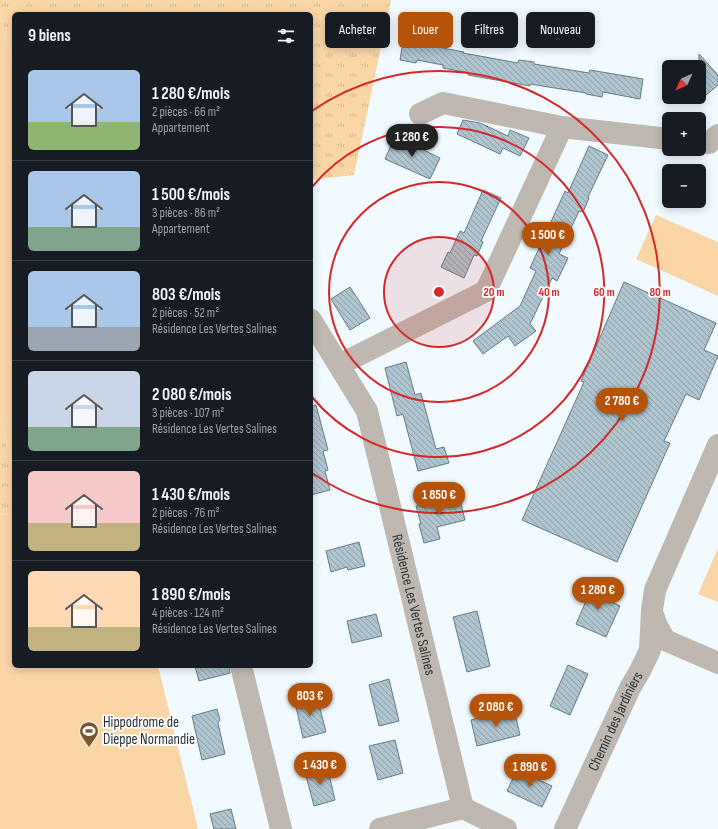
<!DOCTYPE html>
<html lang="fr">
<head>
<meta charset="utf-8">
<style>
	body { margin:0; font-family:"Sofia Sans Condensed",sans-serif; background:#20242c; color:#f1f3f6; height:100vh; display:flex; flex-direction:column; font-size:15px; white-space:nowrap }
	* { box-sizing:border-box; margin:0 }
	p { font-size:13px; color:#9ea1a6 }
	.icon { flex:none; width:22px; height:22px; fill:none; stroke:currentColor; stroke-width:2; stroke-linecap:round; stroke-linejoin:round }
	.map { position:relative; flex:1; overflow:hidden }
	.details { position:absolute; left:12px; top:12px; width:301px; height:656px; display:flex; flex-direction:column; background:#171b24; border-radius:6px; box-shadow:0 2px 10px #0003 }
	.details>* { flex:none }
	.guide { position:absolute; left:325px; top:12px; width:333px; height:36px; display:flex; gap:8px }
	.needle { width:26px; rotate:225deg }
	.controls { position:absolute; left:662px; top:60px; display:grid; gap:8px }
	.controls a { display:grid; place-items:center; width:44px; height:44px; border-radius:6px; background:#171b24; box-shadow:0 2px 10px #0003; font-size:20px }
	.price { position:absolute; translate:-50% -34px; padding:0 9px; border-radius:14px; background:#b45309; color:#fff; font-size:13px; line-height:26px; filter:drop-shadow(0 1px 2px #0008) }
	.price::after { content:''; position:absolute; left:50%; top:24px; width:12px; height:9px; margin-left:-6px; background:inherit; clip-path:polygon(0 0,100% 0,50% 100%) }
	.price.active { background:#222; color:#fff }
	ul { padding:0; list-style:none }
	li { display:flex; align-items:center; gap:12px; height:100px; padding:0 16px }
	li+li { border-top:1px solid #363941 }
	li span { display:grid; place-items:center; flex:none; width:112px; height:80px; border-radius:6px; color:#555 }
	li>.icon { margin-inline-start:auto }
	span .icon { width:48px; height:48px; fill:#fffc; stroke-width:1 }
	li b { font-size:17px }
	h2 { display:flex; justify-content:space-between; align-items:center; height:48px; padding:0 16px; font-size:17px }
	.tag { padding:0 14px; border-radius:6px; background:#171b24; box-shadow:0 2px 10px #0003; font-size:14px; line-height:36px }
	.tag.active { background:#b45309; color:#fff }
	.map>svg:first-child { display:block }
	.grass { fill:url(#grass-tufts) }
	.pitch { fill:#fad6a7 }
	.building { fill:url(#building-back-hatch); stroke:#667b85 }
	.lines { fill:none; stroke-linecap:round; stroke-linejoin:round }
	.minor { stroke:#beb8b0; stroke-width:22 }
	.ring { fill:none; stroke:#d62828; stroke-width:2 }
	.labels { text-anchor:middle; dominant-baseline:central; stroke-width:3.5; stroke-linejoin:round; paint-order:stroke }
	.street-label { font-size:15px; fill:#293236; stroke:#fff }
	.poi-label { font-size:15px; fill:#293236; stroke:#fff; text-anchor:start }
	.centre { fill:#d62828; stroke:#fff; stroke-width:2 }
	.ring-label { font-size:12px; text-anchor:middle; font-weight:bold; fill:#d62828; stroke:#fff; stroke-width:3.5; stroke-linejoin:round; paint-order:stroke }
</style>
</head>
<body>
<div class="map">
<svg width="718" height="829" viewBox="0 0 718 829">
	<defs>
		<pattern id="grass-tufts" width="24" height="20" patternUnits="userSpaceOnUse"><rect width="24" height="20" fill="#fad6a7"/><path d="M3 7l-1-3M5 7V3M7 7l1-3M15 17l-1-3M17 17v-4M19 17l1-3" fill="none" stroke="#d6b890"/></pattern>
		<pattern id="building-back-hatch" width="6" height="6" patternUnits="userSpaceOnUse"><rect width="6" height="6" fill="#aec4cf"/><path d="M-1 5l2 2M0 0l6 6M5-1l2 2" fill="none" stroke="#8ea0a9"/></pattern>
	</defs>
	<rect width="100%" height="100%" fill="#f1faff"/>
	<path class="grass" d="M 0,0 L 391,0 L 354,175 L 311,180 L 311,14 L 14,14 L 14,71 L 0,14 Z
		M 0,417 L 14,474 L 14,512 L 0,515 Z"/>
	<path class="pitch" d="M 0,14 L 14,71 L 14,474 L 0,417 Z
		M 656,215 L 718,242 L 718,296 L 636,259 Z
		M 14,512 L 14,666 L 158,666 L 198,829 L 0,829 L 0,515 Z
		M 718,548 L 718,602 L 698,594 Z"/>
	<path class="building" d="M 404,35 L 421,38 L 420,41 L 438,44 L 437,47 L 464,52 L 463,53 L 518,63 L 519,60 L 534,62 L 534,64 L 589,73 L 590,70 L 643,79 L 640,99 L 603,92 L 602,97 L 586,94 L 586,93 L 530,84 L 530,86 L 468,75 L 469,73 L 443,68 L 443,65 L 417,60 L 416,63 L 400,60 Z
		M 699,54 L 718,75 L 718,85 L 699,101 Z
		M 463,120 L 480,123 L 508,136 L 510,130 L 529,138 L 520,156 L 503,148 L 500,154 L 457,134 Z
		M 395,136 L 440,158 L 430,179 L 385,159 Z
		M 589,146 L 608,155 L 588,197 L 589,198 L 583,212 L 579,211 L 559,254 L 568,258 L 557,281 L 552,278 L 530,324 L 536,331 L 515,346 L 508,336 L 483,354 L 473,341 L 520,306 L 536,271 L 530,268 L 565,191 L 568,193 Z
		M 483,190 L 501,198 L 481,241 L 483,242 L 477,256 L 474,255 L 464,278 L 441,267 L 448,252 L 450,253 L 460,231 L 464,233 Z
		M 624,282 L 716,323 L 704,350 L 718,356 L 699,400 L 686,394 L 664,441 L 670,443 L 617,562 L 522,520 L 584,382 L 581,381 Z
		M 350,287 L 370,318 L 350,330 L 331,299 Z
		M 406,362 L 415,395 L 421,393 L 436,449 L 444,447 L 449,463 L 418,471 L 403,414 L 397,416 L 385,368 Z
		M 316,405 L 328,450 L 323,451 L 328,470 L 325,471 L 330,490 L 311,495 L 311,406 Z
		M 459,495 L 465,520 L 437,527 L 440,539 L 424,543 L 419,524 L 421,524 L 416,506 Z
		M 359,542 L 365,566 L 348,570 L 347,567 L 331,572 L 326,551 Z
		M 594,583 L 612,591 L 607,600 L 620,606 L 606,637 L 576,624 Z
		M 477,611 L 490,666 L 467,672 L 453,617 Z
		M 376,614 L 382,636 L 352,643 L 347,621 Z
		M 568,665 L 588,674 L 570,715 L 550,706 Z
		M 195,666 L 229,666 L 230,673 L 199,681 Z
		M 389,679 L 399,721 L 379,726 L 369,685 Z
		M 317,697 L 326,732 L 303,738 L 295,702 Z
		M 217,709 L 220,720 L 218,723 L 225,754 L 202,760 L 192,716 Z
		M 514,709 L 520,735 L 477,746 L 471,720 Z
		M 395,740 L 403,773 L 378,780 L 369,746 Z
		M 327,766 L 335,800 L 314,806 L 305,772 Z
		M 517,770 L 552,786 L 542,807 L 507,791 Z
		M 231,809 L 236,829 L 214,829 L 210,814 Z"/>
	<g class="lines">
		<g class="minor">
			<path d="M 420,114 L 443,103 L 562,127 L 669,139"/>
			<path d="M 699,142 L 709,143 L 718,135"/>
			<path id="s1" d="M 311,320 L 367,411 L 463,808"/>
			<path d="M 339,365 L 486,291 L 562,127"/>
			<path d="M 653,615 L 657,626 L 665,640 L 718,663"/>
			<path d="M 241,666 L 281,829"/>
			<path d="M 380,829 L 463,808 L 506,829"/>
			<path id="s2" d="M 565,829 L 630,688 L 640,671 L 650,650 L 652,610 L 655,590 L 718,445"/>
		</g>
	</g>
	<circle cx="439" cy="292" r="55" fill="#d62828" fill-opacity=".12"/>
	<g class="ring">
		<circle cx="439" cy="292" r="55"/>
		<circle cx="439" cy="292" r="110"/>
		<path d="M312 187A165 165 0 1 1 312 397"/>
		<path d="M312 111A221 221 0 1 1 312 473"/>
	</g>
	<defs>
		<symbol id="stadium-pin" viewBox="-11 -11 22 30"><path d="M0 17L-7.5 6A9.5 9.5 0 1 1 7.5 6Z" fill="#77592d" stroke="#fff"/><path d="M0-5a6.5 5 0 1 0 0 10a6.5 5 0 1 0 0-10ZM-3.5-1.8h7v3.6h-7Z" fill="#fff"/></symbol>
	</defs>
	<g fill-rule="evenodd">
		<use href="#stadium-pin" x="78" y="720" width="22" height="30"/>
	</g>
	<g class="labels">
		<g class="street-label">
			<text stroke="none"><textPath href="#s1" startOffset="306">Résidence Les Vertes Salines</textPath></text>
			<text stroke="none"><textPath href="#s2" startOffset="119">Chemin des Jardiniers</textPath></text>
		</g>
		<g class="poi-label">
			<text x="103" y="722">Hippodrome de<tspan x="103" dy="17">Dieppe Normandie</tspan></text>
		</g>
	</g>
	<circle cx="439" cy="292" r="6" class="centre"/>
	<g class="ring-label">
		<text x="494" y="296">20 m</text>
		<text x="549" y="296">40 m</text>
		<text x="604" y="296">60 m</text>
		<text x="660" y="296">80 m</text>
	</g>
</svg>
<div class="controls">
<a><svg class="needle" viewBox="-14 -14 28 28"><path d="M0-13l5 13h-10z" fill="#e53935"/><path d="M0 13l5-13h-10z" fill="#9ea1a6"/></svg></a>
<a>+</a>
<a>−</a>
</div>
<b class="price active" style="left:412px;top:158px">1 280 €</b>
<b class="price" style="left:548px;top:256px">1 500 €</b>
<b class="price" style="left:622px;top:422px">2 780 €</b>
<b class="price" style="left:439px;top:516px">1 850 €</b>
<b class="price" style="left:598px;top:611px">1 280 €</b>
<b class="price" style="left:310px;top:717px">803 €</b>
<b class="price" style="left:496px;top:728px">2 080 €</b>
<b class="price" style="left:320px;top:786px">1 430 €</b>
<b class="price" style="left:530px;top:788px">1 890 €</b>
<div class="guide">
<a class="tag">Acheter</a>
<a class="tag active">Louer</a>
<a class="tag">Filtres</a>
<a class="tag">Nouveau</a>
</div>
<section class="details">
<h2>9 biens<svg class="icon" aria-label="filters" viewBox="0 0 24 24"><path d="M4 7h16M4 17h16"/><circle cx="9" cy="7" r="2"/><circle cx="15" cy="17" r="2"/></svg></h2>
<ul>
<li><span style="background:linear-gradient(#a9c7e8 65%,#8fb573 0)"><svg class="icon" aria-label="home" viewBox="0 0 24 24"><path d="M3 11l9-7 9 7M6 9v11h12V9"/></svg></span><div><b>1 280 €/mois</b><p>2 pièces · 66 m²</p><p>Appartement</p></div></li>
<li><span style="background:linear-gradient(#a9c7e8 70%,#7fa58c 0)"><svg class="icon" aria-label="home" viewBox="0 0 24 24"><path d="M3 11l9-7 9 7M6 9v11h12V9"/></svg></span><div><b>1 500 €/mois</b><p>3 pièces · 86 m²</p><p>Appartement</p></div></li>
<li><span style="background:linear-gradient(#a9c7e8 70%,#9aa5b1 0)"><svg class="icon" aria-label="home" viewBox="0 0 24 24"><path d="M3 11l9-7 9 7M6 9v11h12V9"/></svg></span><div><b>803 €/mois</b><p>2 pièces · 52 m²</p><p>Résidence Les Vertes Salines</p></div></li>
<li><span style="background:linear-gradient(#c9d6e8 70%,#7fa58c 0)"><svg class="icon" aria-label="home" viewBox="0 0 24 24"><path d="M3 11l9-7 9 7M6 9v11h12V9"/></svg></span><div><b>2 080 €/mois</b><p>3 pièces · 107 m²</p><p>Résidence Les Vertes Salines</p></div></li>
<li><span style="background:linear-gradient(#f6c9c9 65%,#c2b280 0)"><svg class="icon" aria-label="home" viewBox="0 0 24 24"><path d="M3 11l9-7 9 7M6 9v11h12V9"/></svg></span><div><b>1 430 €/mois</b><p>2 pièces · 76 m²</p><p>Résidence Les Vertes Salines</p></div></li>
<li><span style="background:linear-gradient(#ffd9b3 70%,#c2b280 0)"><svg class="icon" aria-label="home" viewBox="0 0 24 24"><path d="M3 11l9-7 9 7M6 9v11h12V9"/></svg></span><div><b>1 890 €/mois</b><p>4 pièces · 124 m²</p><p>Résidence Les Vertes Salines</p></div></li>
</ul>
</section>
</div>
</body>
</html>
